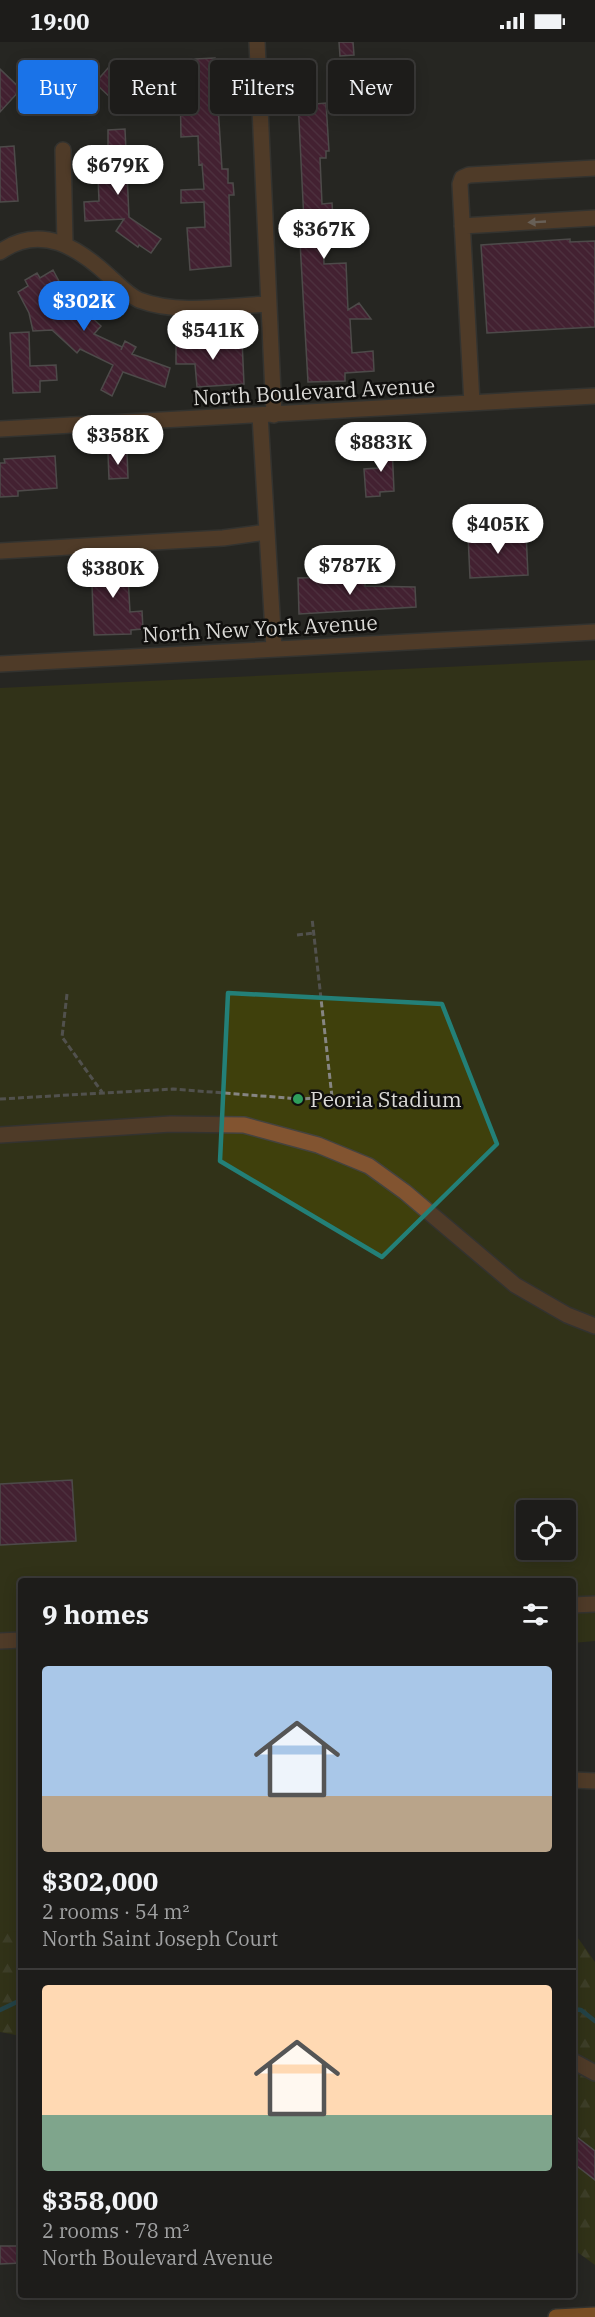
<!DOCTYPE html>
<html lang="en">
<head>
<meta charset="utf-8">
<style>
	body { margin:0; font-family:"IBM Plex Serif",serif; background:#252523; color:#f1f3f6; height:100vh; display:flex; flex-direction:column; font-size:22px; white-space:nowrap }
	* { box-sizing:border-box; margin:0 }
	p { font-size:20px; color:#a0a1a2 }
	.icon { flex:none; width:33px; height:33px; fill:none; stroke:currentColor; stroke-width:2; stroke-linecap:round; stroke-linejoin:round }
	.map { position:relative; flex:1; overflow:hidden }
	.panel { position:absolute; left:18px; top:1536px; width:558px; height:720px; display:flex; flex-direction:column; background:#1d1c1a; border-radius:6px; box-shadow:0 3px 15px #0003,0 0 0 2px #3b3a39 }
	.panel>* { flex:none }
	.banner { position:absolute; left:18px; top:18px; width:560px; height:54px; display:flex; gap:12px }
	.controls { position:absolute; left:516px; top:1458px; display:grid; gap:12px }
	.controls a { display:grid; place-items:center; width:60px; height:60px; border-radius:6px; background:#1d1c1a; box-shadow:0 3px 15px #0003,0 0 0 2px #3b3a39; font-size:30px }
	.price { position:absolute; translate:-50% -51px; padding:0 14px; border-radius:21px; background:#fff; color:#222; font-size:20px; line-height:39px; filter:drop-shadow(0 2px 3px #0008) }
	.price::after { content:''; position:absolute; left:50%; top:36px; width:18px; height:14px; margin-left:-9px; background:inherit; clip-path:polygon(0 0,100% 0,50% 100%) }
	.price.selected { background:#1a73e8; color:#fff }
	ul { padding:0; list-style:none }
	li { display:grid; align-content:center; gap:12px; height:318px; padding:0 24px }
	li+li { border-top:2px solid #3b3a39 }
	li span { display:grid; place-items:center; height:186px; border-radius:6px; color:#555 }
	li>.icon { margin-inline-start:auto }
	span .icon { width:108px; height:108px; fill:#fffc; stroke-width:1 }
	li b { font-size:26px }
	h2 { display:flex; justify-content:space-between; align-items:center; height:72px; padding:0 24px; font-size:26px }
	.pill { padding:0 21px; border-radius:6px; background:#1d1c1a; box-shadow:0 3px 15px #0003,0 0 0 2px #3b3a39; font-size:21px; line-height:54px }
	.pill.selected { background:#1a73e8; color:#fff }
	.status { display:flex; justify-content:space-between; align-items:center; height:42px; padding:0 30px; background:#1d1c1a; direction:ltr }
	.status svg { height:16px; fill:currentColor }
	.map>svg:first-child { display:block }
	.forest { fill:url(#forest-firs) }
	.pitch { fill:#3f400c; fill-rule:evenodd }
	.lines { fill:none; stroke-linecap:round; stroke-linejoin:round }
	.stream { stroke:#206572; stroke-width:4.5 }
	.building { fill:url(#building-back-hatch); stroke:#7c7779; stroke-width:1.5 }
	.minor-casing { stroke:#44433f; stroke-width:18 }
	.major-casing { stroke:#44433f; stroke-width:18 }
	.path { stroke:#868582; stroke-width:3; stroke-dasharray:6 3; stroke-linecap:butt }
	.minor { stroke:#825430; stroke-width:15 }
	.major { stroke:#dd7f26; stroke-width:15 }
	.oneway { fill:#b7a494 }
	.marked { fill:none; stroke:#238078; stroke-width:4.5; stroke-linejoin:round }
	.leisure-dot { fill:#2e9e5b; stroke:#100f0d; stroke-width:2 }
	.labels { text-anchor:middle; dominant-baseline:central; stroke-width:5; stroke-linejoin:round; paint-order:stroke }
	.street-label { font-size:21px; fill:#dbdad7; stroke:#100f0d }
	.poi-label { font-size:21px; fill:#dbdad7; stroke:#100f0d; text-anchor:start }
</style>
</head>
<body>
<div class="status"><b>19:00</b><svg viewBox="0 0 49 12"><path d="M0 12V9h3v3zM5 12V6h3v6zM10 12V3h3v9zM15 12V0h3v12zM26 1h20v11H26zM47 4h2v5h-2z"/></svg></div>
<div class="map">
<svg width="595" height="2275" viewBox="0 0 595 2275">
	<defs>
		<pattern id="forest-firs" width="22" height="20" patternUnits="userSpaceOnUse" patternTransform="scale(1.5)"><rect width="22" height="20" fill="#3f400c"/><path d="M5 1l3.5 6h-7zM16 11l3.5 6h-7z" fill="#5a5b2f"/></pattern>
		<pattern id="building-back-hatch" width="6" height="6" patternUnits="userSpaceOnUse" patternTransform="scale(1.5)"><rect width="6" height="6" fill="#661b44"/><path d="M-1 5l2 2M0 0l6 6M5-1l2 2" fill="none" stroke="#7b3c5e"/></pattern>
	</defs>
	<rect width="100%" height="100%" fill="#272622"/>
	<path class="forest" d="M 21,1862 L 21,1994 L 0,1990 L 0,1869 Z
		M 573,1889 L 595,1920 L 595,2223 L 573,2207 Z"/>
	<path class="pitch" d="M 595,618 L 595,1599 L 573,1601 L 573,1539 L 21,1539 L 21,1889 L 0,1891 L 0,646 ZM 526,1468 L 566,1468 L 566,1508 L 526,1508 Z"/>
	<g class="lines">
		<path class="stream" d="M 573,1967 L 581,1968 L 595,1979
			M 0,1968 L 21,1958"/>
	</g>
	<path class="building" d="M 339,0 L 353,0 L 354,13 L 340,14 Z
		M 215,16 L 222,127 L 228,127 L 228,141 L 233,141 L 234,153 L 229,153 L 231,224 L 190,228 L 187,186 L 205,185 L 204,160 L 181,161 L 181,148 L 204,147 L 202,122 L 199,123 L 198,94 L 181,95 L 180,37 L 196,37 L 195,17 Z
		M 108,26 L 128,44 L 114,59 L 95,41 Z
		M 0,27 L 21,47 L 0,70 Z
		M 313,37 L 315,62 L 326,61 L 329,109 L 326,109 L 326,116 L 320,116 L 322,162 L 332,161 L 333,176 L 345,176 L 346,193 L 323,195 L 324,222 L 346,221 L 348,268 L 359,261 L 371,277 L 350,277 L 352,311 L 373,309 L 374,329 L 345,331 L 345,339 L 308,340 L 300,200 L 305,200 L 297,38 Z
		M 65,44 L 66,63 L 40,64 L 38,45 Z
		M 125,87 L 129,175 L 161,197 L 151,211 L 139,203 L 138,205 L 116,189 L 124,177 L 85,179 L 84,160 L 99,159 L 98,135 L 108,134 L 108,88 Z
		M 14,104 L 18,159 L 0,160 L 0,105 Z
		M 570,197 L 570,200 L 595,199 L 595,285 L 487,291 L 481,203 Z
		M 53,228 L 66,252 L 101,284 L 94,292 L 122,305 L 121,308 L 125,299 L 136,305 L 132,312 L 170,326 L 165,345 L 123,330 L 112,354 L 101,348 L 113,323 L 80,307 L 77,311 L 52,288 L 33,289 L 29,271 L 18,250 L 28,244 L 25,238 L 37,231 L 40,236 Z
		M 29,290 L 30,324 L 56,323 L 57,338 L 40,339 L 40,350 L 13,351 L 10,291 Z
		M 233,297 L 242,298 L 244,342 L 197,345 L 195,322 L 176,322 L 176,298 Z
		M 377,403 L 392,403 L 394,449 L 380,450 L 380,454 L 366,455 L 364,427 L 378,426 Z
		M 127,410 L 128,436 L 109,437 L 108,411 Z
		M 55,414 L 57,446 L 18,449 L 18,454 L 0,455 L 0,421 L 5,421 L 4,417 Z
		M 526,490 L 528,533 L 470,536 L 468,493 Z
		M 127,517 L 130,570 L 142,569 L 143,587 L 131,588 L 131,592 L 94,593 L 91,518 Z
		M 343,535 L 343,540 L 365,538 L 365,544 L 415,545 L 416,565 L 299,572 L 298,536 Z
		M 72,1438 L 76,1499 L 0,1503 L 0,1442 Z
		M 573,2092 L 595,2109 L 595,2138 L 573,2121 Z
		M 0,2204 L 21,2204 L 21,2221 L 0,2222 Z"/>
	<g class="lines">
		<defs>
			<path id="minor" d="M 257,0 L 274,373
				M 63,108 L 65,202
				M 462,184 L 595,176
				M 0,210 C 41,181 79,206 110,235 C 119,243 128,253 139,258 C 179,273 226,264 268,262
				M 472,361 L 460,142 L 462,136 L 469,133 L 595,126
				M 260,373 L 274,606
				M 0,387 L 595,354
				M 0,509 L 223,496 L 267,490
				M 0,622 L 595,590
				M 0,1093 L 171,1082 L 244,1083 L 318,1103 L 369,1124 L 405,1150 L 515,1243 L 567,1273 L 595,1284
				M 573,1563 L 595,1562
				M 0,1599 L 21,1598
				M 573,1738 L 595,1739
				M 573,2019 L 595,2031"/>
			<path id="major" d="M 556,2275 L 595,2273"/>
		</defs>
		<use href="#minor" class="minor-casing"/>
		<use href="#major" class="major-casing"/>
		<path class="path" d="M 297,893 L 314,891
			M 67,952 L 62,995 L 102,1050
			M 0,1057 L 173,1047 L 300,1057 L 332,1055 L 312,876"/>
		<use href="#minor" class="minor"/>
		<use href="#major" class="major"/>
	</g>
	<defs><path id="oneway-solid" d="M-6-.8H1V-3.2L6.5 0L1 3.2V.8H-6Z" transform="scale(1.5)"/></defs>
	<use class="oneway" href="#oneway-solid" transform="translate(537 180) rotate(177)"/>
	<path d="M0 0H595V2275H0ZM 228,951 L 442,962 L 497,1102 L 382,1215 L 220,1119 Z" fill="#272622" fill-opacity=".55" fill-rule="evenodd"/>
	<path class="marked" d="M 228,951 L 442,962 L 497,1102 L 382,1215 L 220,1119 Z"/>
	<circle class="leisure-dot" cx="298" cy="1057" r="6"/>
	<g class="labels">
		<g class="street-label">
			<text transform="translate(314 349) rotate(-3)">North Boulevard Avenue</text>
			<text transform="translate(260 586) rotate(-3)">North New York Avenue</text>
		</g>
		<g class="poi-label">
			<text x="310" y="1057">Peoria Stadium</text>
		</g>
	</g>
</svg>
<div class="controls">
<a><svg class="icon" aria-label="locate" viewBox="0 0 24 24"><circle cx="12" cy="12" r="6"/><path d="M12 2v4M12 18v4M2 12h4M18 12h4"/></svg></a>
</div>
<b class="price" style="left:118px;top:154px">$679K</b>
<b class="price" style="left:324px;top:218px">$367K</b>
<b class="price selected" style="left:84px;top:290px">$302K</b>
<b class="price" style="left:213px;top:319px">$541K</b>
<b class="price" style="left:118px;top:424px">$358K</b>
<b class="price" style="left:381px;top:431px">$883K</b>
<b class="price" style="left:498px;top:513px">$405K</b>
<b class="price" style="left:350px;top:554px">$787K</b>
<b class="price" style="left:113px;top:557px">$380K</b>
<div class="banner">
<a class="pill selected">Buy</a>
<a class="pill">Rent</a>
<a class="pill">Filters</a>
<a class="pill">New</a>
</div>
<section class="panel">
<h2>9 homes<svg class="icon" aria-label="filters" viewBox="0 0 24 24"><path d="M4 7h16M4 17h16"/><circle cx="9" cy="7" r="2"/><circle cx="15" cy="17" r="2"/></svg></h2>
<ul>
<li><span style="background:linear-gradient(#a9c7e8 70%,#b9a48a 0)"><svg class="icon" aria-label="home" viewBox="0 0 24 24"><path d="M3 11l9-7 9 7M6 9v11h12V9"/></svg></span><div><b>$302,000</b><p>2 rooms · 54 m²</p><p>North Saint Joseph Court</p></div></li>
<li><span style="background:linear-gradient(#ffd9b3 70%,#7fa58c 0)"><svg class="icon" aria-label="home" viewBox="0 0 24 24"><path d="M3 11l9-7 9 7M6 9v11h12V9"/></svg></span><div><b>$358,000</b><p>2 rooms · 78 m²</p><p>North Boulevard Avenue</p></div></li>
</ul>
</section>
</div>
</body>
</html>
